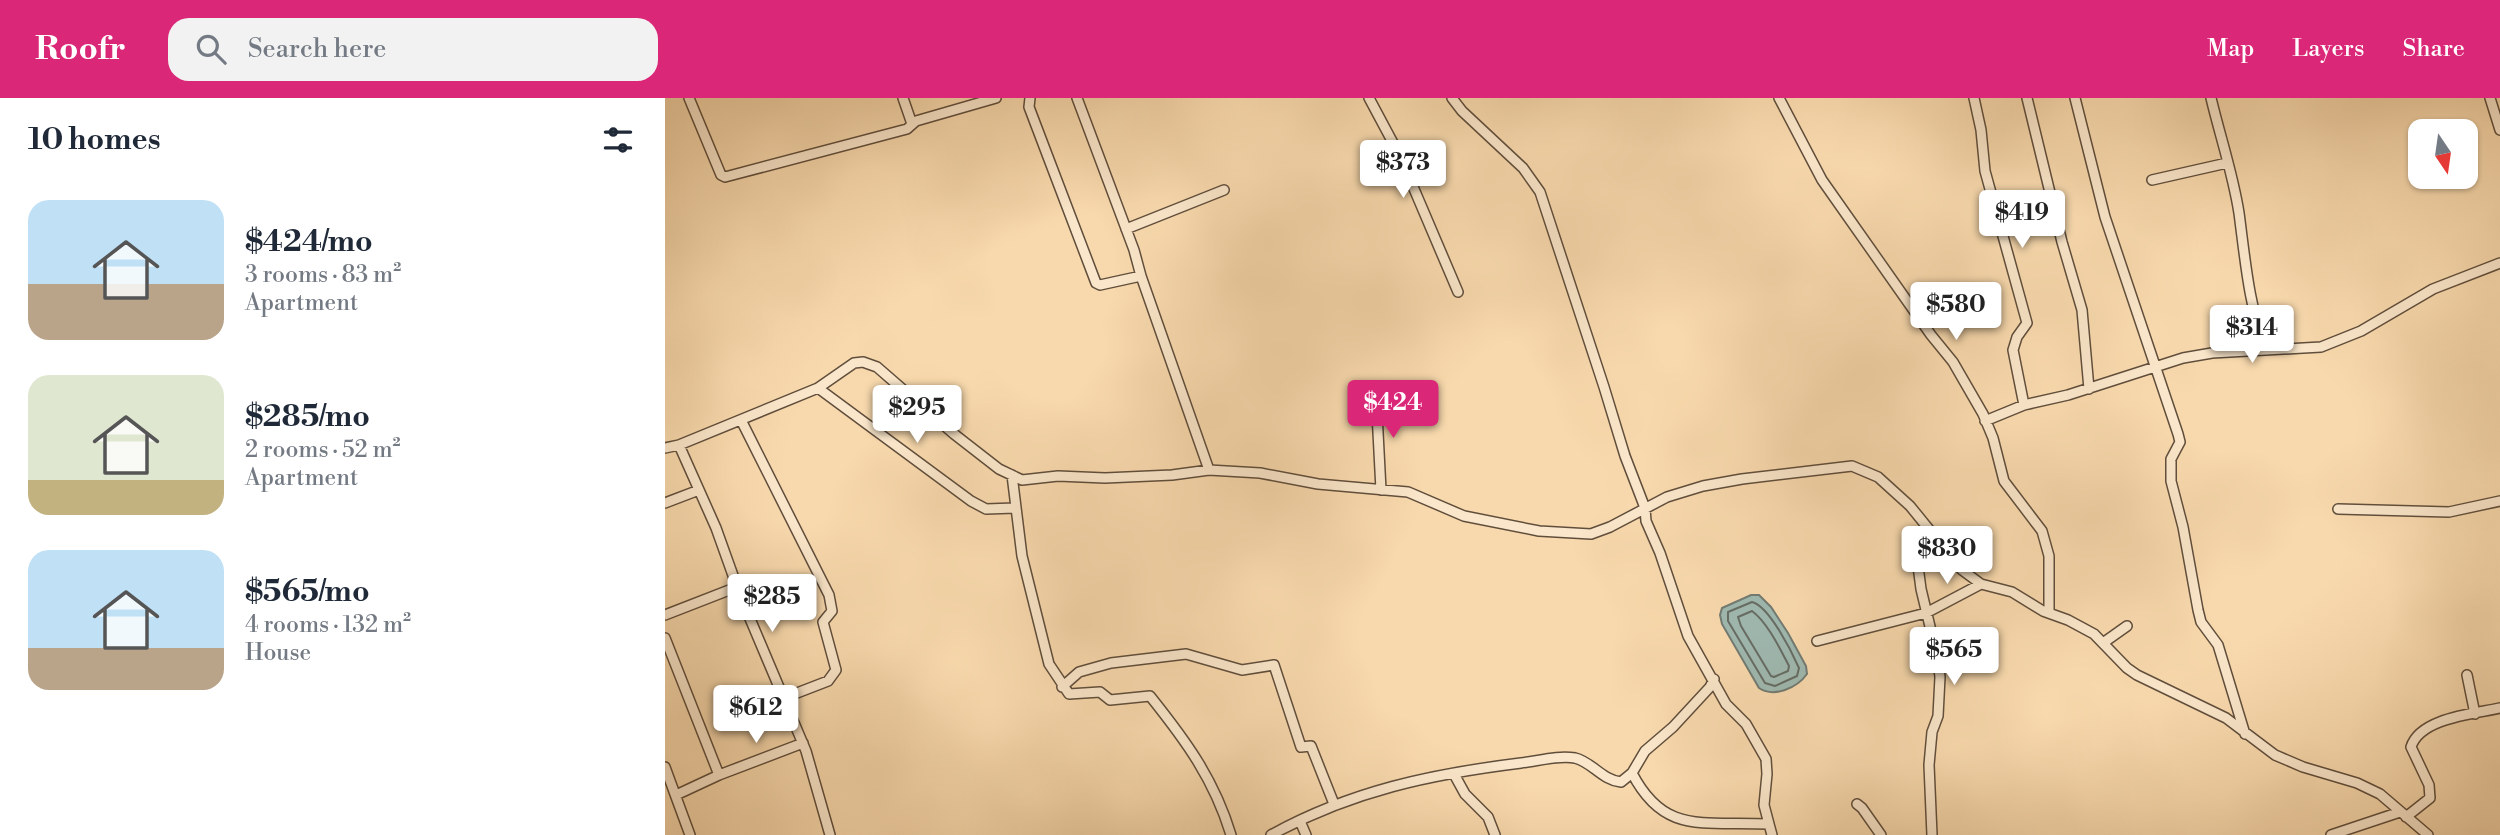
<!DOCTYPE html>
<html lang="en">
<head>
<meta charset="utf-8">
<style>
	body { margin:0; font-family:"Libre Bodoni",serif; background:#f2f2f3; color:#1f2937; height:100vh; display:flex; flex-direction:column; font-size:26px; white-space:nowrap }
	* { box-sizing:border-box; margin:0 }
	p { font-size:23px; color:#747a83 }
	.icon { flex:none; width:38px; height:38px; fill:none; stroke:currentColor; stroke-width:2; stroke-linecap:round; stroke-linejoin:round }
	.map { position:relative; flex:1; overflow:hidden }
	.sheet { display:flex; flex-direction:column; background:#fff; width:665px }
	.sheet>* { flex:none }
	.needle { width:46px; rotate:167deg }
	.buttons { position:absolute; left:1743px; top:21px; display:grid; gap:14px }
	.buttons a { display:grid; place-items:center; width:70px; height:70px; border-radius:14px; background:#fff; box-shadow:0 2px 5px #0004; font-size:35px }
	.price { position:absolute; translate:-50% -60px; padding:0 16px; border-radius:7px; background:#fff; color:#222; font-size:23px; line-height:46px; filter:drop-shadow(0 2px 4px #0008) }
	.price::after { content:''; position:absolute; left:50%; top:42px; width:21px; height:16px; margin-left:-10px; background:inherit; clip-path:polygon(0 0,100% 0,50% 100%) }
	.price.current { background:#db2777; color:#fff }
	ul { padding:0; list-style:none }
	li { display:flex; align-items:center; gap:21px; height:175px; padding:0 28px }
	li span { display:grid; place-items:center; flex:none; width:196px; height:140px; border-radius:21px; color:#555 }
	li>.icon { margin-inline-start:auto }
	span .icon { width:84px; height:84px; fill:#fffc; stroke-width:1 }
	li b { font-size:30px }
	h2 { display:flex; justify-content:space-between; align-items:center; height:84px; padding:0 28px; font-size:30px }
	header { display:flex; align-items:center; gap:42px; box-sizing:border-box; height:98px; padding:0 35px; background:#db2777; color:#fff }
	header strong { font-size:33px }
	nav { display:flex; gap:38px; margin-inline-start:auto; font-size:24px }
	.search { width:490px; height:63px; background:#f2f2f3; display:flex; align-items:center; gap:18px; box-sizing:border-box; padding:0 24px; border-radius:21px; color:#747a83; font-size:26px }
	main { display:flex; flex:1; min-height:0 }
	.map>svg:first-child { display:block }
	.water { fill:#9fb9b1; stroke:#727b73; stroke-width:2 }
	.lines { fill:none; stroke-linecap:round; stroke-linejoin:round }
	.shore { stroke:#666c64; stroke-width:2 }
	.minor-casing { stroke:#604e3c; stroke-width:12 }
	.minor { stroke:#fae6ca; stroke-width:9 }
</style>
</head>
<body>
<header>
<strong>Roofr</strong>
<div class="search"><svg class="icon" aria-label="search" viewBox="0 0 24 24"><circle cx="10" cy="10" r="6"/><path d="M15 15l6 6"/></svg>Search here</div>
<nav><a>Map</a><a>Layers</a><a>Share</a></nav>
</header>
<main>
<section class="sheet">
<h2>10 homes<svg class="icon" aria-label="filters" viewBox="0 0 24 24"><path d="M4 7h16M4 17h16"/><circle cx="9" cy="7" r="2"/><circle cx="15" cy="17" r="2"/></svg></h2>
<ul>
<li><span style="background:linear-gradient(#bfe0f5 60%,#b9a48a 0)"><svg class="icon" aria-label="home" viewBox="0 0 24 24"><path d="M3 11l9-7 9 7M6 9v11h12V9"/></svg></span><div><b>$424/mo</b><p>3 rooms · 83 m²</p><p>Apartment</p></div></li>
<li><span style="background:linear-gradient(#dfe7d0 75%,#c2b280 0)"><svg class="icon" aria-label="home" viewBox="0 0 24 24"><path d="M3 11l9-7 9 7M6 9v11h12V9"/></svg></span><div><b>$285/mo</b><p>2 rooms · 52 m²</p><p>Apartment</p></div></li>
<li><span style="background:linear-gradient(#bfe0f5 70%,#b9a48a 0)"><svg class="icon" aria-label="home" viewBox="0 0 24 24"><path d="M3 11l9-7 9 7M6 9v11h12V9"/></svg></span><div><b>$565/mo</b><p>4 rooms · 132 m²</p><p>House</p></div></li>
</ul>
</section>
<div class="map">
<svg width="1835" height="737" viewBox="0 0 1835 737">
	<rect width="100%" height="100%" fill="#f8d9ad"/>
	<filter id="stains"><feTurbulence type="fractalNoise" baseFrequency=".00286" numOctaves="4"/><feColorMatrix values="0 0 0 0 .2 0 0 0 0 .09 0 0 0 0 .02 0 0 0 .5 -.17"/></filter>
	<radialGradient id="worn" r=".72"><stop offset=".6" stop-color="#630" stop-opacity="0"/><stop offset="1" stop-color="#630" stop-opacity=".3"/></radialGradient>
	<path class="water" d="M 1086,497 L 1094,497 L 1106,509 L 1123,535 L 1141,568 L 1142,576 C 1132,590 1109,600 1094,590 L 1057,526 L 1055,517 L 1057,510 Z"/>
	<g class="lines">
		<path class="shore" d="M 1087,504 C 1104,508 1127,554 1134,570 L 1132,578 L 1110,588 L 1100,585 L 1063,523 L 1063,514 Z
			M 1087,513 C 1103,525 1115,551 1124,568 L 1123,573 L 1109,579 L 1106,578 L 1076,528 L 1073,519 Z"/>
		<defs>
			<path id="minor" d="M 24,0 L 56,77 L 60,79 L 242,31 L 251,23 L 331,0
				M 238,0 L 247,26
				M 365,0 L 364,9 L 431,185 L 435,187 L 476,178 L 544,372
				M 412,0 L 469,152 L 476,178
				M 704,0 L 735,58 L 793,194
				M 787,0 L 797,13 L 858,70 L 875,94 L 939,289 L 960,358 L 980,410 L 981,423 L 995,455 L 1023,538 L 1061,606 L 1081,626 L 1101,661 L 1102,676 L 1099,707 L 1104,726
				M 1114,0 L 1157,82 L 1266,237 L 1288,264 L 1318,316 L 1328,340 L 1339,383 L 1377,433 L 1384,458 L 1384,515
				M 1309,0 L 1316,32 L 1320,73 L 1362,225 L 1352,239 L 1348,252 L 1359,307
				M 1362,0 L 1397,144 L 1417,212 L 1424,291
				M 1410,0 L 1440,119 L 1513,336 L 1515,344 L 1506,361 L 1506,383 L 1518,429 L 1533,512 L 1536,524 L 1553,547 L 1580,636
				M 1546,0 C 1555,38 1568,76 1574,115 C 1580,160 1584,210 1601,252
				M 1825,0 L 1835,32
				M 1487,82 L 1562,65
				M 461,131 L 559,92
				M 153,290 L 306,403 L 321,411 L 350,410
				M 76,322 L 164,497 L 167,513 L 158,524 L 171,572 L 163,583 L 119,600
				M 1320,323 L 1359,307 L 1403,297 L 1518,260 L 1547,255 L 1656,249 L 1696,233 L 1768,191 L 1835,165
				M 14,347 L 51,430 L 75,497 L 141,653 L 165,737
				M 0,350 L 14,347 L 153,290 L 189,265 L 198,264 L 212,269 L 289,336 L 334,371 L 357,382 L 393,378 L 440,380 L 507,377 L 544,372 L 595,375 L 653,386 L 743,394 L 799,418 L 874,433 L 926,436 L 945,429 L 1002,399 L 1038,388 L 1077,381 L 1187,368 L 1213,379 L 1245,408 L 1297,472 L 1316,486 L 1347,494 L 1378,513 L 1403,522 L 1429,536 L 1462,570 L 1472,577 L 1561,620 L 1610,657 L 1638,669 L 1692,685 L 1715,696 L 1763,737
				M 347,377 L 357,458 L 384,566 L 404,596 L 435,594 L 445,602 L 485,598 C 521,643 549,681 566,737
				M 716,392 L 712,315 L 717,308 L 717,297
				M 0,405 L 34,392
				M 1673,411 L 1784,414 L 1835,403
				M 1265,434 L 1256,438 L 1250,445 L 1256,491 L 1273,562 L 1275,579 L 1273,618 L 1267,634 L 1264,667 L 1267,737
				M 0,517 L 72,489
				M 0,540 L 54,677 L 11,697
				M 1152,543 L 1261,515 L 1316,486
				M 1438,545 L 1462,528
				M 1802,577 L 1810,616
				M 397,589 L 414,574 L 446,565 L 521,556 L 577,572 L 609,567 L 636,649 L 646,648 L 669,706
				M 0,669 L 25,737
				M 967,675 C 999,737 1037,723 1104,726 L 1107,737
				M 789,676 L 800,696 L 823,719 L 830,737
				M 54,677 L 138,645
				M 1192,706 L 1197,710 L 1216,737
				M 1741,719 L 1765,700 L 1764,687 L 1746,649 C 1755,620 1808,616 1835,610
				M 635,723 L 641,737
				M 606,737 C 686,693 766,676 856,665 C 873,663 893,657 910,660 C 927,664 937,682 956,684 L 967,675 L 980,653 L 1008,629 L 1045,589 L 1049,581
				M 1666,737 L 1735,714"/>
		</defs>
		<use href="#minor" class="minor-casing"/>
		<use href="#minor" class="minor"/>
	</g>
	<rect width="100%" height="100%" filter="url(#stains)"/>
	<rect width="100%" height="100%" fill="url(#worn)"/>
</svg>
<div class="buttons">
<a><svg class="needle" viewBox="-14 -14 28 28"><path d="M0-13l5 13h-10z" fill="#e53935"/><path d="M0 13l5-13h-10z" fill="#747a83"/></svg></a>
</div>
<b class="price" style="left:738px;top:102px">$373</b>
<b class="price" style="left:1357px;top:152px">$419</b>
<b class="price" style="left:1291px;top:244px">$580</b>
<b class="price" style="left:1587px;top:267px">$314</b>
<b class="price current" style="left:728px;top:342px">$424</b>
<b class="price" style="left:252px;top:347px">$295</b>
<b class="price" style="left:1282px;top:488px">$830</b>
<b class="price" style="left:107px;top:536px">$285</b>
<b class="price" style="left:1289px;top:589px">$565</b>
<b class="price" style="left:91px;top:647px">$612</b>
</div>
</main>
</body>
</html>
